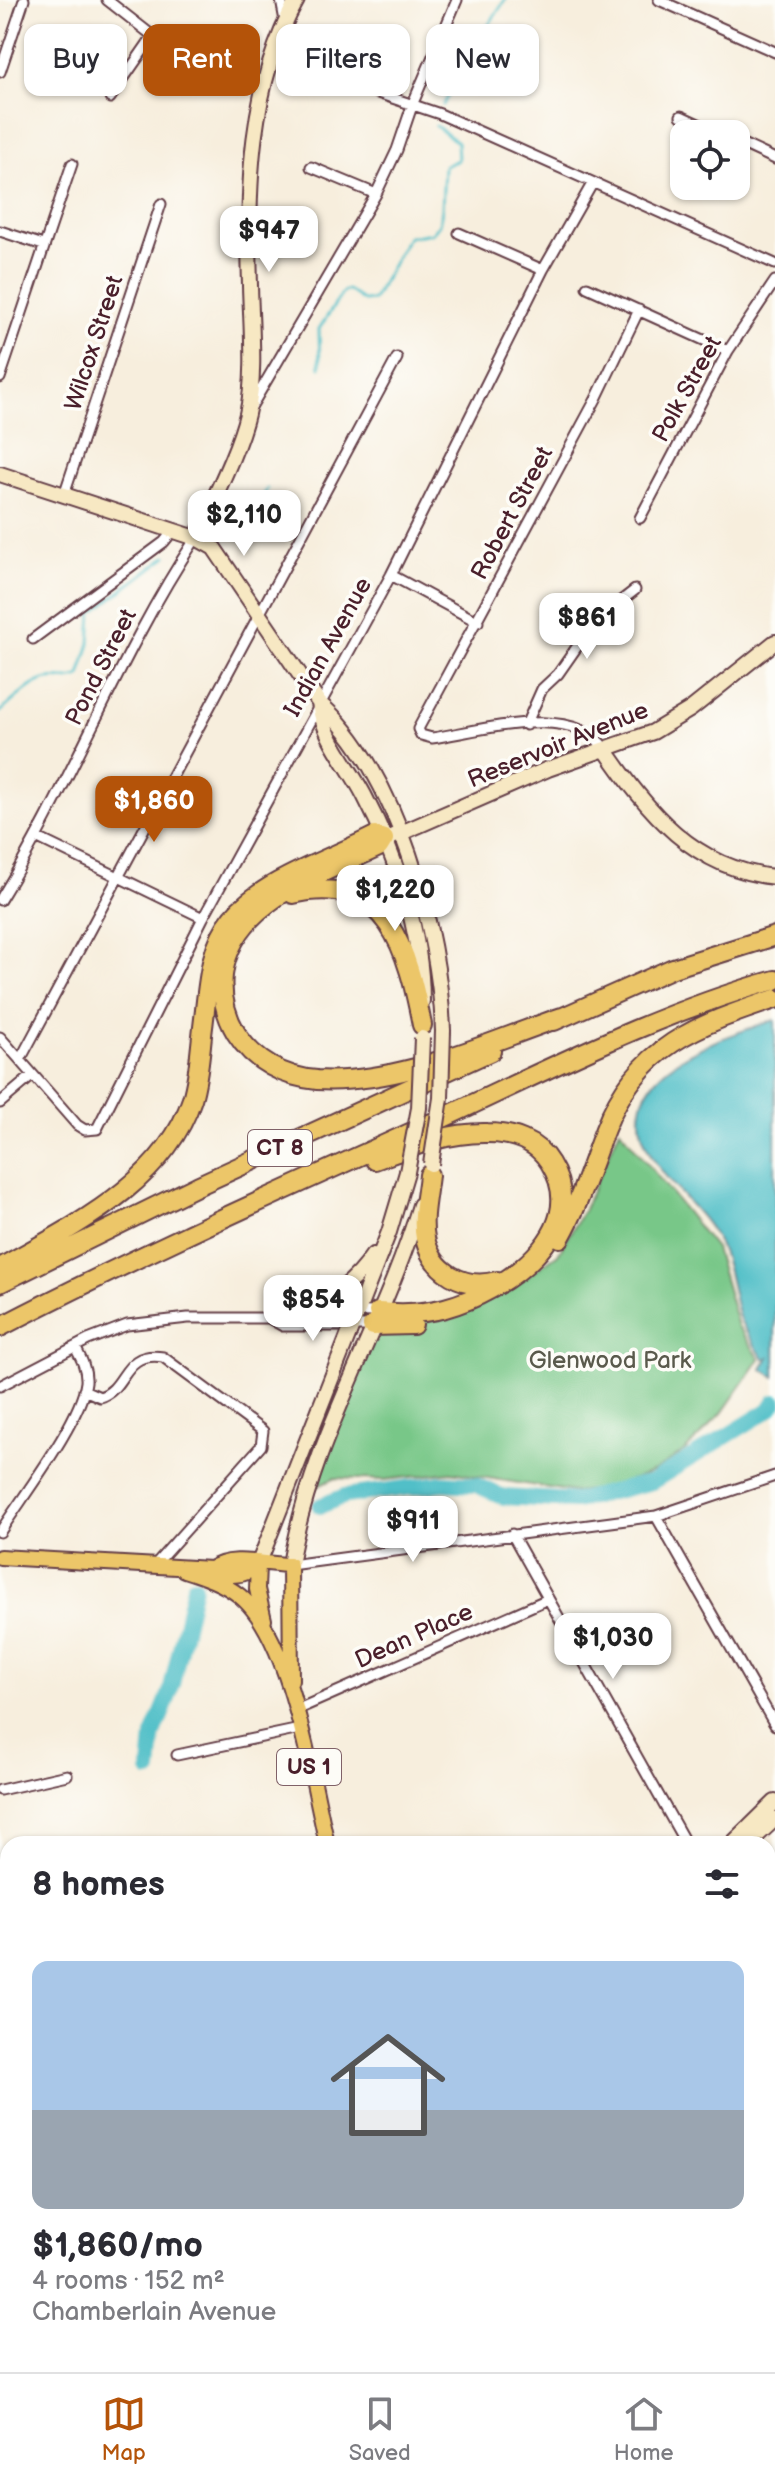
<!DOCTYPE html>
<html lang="en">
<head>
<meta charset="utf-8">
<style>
	body { margin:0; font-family:"Balsamiq Sans",sans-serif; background:#f2f2f3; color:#2b2b33; height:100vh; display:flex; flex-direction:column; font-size:30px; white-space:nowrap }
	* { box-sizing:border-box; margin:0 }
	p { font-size:26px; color:#7c7c81 }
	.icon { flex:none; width:44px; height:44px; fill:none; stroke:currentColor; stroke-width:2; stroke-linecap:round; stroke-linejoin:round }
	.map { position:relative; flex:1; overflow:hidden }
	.panel { position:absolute; left:0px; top:1836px; width:776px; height:536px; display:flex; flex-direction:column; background:#fff; border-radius:24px 24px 0 0; box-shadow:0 2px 6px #0004 }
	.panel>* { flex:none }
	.guide { position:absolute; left:24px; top:24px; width:728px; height:72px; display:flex; gap:16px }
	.controls { position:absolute; left:670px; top:120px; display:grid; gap:16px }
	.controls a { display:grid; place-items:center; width:80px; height:80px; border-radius:16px; background:#fff; box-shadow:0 2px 6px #0004; font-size:40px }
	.price { position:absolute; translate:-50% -68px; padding:0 18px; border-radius:16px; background:#fff; color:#222; font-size:26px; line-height:52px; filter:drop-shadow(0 2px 4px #0008) }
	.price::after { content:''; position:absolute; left:50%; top:48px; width:24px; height:18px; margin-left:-12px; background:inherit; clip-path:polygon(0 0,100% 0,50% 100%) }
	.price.on { background:#b45309; color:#fff }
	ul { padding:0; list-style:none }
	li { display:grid; align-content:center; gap:16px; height:424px; padding:0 32px }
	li+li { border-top:2px solid #e1e1e2 }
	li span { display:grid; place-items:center; height:248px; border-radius:16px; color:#555 }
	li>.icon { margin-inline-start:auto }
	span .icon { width:144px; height:144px; fill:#fffc; stroke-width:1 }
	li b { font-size:34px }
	h2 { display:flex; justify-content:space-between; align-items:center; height:96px; padding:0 32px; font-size:34px }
	.tag { padding:0 28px; border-radius:16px; background:#fff; box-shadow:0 2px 6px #0004; font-size:28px; line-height:72px }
	.tag.on { background:#b45309; color:#fff }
	.tab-bar { display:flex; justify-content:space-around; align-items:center; height:112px; border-top:2px solid #e1e1e2; background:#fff; font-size:22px; color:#7c7c81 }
	.tab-bar a { display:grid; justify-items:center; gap:4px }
	.tab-bar .on { color:#b45309 }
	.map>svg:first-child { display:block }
	.green { fill:#78c788; stroke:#61735a; stroke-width:2 }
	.water { fill:#51bfc8; stroke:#4e6f7a; stroke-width:2 }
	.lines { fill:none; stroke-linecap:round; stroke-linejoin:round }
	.stream { stroke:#51bfc8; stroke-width:3 }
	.river { stroke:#51bfc8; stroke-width:16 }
	.street-casing { stroke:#643e46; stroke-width:13 }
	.secondary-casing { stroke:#643e46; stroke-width:18 }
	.primary-casing { stroke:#643e46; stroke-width:18 }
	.highway-casing { stroke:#643e46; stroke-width:22 }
	.street { stroke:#fff; stroke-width:9 }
	.secondary { stroke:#f7e8c3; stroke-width:14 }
	.primary { stroke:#ecc669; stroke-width:14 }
	.highway { stroke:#ecc669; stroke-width:18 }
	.secondary-bridge-casing { stroke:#643e46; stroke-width:18; stroke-linecap:butt }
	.secondary-bridge { stroke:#f7e8c3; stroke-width:14 }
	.labels { text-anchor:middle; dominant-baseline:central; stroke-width:7; stroke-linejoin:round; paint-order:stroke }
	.shield { fill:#fdfcf7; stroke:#806168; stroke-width:2 }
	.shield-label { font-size:22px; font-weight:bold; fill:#4a1f2b }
	.street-label { font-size:24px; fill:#4a1f2b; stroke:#fdfcf7 }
	.park-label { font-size:24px; fill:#5a5a4c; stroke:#fdfcf7 }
</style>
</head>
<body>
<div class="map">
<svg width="775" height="2372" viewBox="0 0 775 2372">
	<rect width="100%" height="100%" fill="#fdfcf7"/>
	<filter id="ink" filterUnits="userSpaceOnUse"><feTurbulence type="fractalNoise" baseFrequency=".0125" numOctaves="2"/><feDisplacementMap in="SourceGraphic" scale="16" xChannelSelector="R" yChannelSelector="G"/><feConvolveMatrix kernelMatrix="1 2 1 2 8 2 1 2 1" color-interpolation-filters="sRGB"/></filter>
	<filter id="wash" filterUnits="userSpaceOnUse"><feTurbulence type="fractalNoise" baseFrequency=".006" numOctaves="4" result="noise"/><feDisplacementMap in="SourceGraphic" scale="32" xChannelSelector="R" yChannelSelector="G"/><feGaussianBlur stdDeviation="1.8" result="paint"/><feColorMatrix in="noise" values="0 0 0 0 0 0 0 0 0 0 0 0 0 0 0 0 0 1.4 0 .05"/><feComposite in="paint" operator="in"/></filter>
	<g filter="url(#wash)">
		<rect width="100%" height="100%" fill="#f7eedd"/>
		<path class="green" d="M 620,1129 L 715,1248 L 738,1326 L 760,1359 L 722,1413 L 685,1451 L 654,1471 L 613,1487 L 574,1492 L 451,1472 L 384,1480 L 335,1478 L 314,1488 L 375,1319 L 463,1309 L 506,1291 L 558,1254 L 584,1209 Z"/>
		<path class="water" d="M 775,1020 L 775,1377 L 762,1369 L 769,1357 L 764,1359 C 755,1346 745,1332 739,1317 C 731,1292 729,1263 717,1240 C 702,1212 674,1190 656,1163 C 598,1075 711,1041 775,1020 Z"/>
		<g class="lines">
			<path class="stream" d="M 443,105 L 457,80 L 487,45 L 488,26 L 505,0
				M 320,367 L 319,329 L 343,292 L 348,290 L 364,301 L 373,300 L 408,237 L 432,233 L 439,224 L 442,210 L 444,166 L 458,160 L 457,142 L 436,126
				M 225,530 L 255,513 L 267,489
				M 0,712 C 13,701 31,682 48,679 C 60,677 67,682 80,676 L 90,643 L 92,613 L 167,556
				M 0,2191 L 8,2187"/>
			<path class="river" d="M 320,1506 L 345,1496 L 443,1483 L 476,1485 L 504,1497 L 575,1501 L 652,1482 L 769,1410 L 775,1402
				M 150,1771 L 153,1736 L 170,1693 L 194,1586"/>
		</g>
	</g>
	<g filter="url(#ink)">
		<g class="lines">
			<defs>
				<path id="street" d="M 107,0 L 153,36 L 110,98
					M 281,0 L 285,21
					M 659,0 L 775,52
					M 271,57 L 440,114 L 775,264
					M 0,72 L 24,0
					M 681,116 L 720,134
					M 736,141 L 775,159
					M 311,167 L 376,194
					M 0,231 L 43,245
					M 459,233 L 543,270
					M 587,287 L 728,351
					M 0,378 L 72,164
					M 251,407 L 376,194 L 397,150 L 413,103 L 457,0
					M 64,495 L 161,204
					M 640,518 L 728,351 L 775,281
					M 391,575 L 478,622
					M 33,639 L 164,542 L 173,531
					M 526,725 L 542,689 L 558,674 L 595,621 L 635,590
					M 605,749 C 572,702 481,731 432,738 L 421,735 L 418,729 L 596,399 L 639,310
					M 38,838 L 203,918
					M 0,900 C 72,783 120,652 196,538
					M 0,1037 L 77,1125 L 85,1130 L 97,1129 L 203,918 L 391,575 L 543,270 L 592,184
					M 20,1060 L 397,358
					M 0,1103 L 33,1075
					M 302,1311 L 378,1312
					M 269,1318 L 283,1326 L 372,1326
					M 0,1386 L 88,1340 L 127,1325 L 188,1318 L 269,1318 L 288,1310
					M 84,1390 L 100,1397 C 128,1388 121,1351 163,1357 L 263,1431 L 261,1446 L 153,1567
					M 656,1516 L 775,1725
					M 0,1532 C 23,1496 81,1421 86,1382 C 87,1369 81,1358 75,1347
					M 512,1534 L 686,1844
					M 290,1565 L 656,1516 L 775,1476
					M 296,1710 L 548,1599
					M 177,1755 L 300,1729
					M 0,1790 L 67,1775
					M 768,1900 L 775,1907
					M 0,1999 L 8,1997
					M 768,2118 L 775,2126
					M 0,2286 L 8,2292
					M 94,2364 L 104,2372
					M 601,2364 L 605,2372
					M 711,2364 L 714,2372
					M 30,2372 L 37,2364"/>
				<path id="secondary" d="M 0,474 L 196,538 L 214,548 L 319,703 C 397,768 440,932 443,1031
					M 196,538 C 212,501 238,452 247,414 C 256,377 251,324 250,286 C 247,191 249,84 297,0
					M 319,703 C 323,738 348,764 364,795 C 396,856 422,931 422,1001
					M 605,749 C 648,812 694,869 775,877
					M 392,837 L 548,769 L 653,732 L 691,709 L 775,642
					M 283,1310 C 323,1306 351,1288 373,1255
					M 258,1565 L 389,1232 L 407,1172
					M 290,1565 C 311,1438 383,1328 420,1205
					M 732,1844 L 775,1802
					M 748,1844 L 775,1819
					M 768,2262 L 775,2259
					M 237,2372 L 244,2364
					M 542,2372 L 558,2364"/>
				<path id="primary" d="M 0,1557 L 211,1569 C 225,1578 246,1577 258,1565
					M 258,1565 L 257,1589 L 264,1620
					M 211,1569 C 231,1554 266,1565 290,1565 L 291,1680
					M 184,1570 C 203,1576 224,1583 240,1596 C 291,1637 312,1780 327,1844
					M 400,2372 L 400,2364"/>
				<path id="highway" d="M 293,894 C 389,872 408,953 422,1025
					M 554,1021 L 673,968 L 775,936
					M 375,1160 C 411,1147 448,1132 487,1133 C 512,1133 537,1141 550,1163 C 593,1232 502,1293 445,1308 C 423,1314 400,1314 378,1312
					M 429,1175 C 427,1195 421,1218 425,1238 C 432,1272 464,1290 497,1281
					M 560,1238 C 580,1203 591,1165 605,1129 C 637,1046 697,1025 775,999
					M 0,1268 C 72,1227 165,1183 192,1099 C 199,1076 200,1051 203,1027 C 208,989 208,947 233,917 C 263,880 333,858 375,836 L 384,839 L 379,847 C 322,875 232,899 223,975 C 221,995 226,1016 236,1033 C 254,1062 284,1077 317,1080 C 400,1085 485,1043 562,1017
					M 0,1283 L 197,1186 L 491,1051
					M 372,1326 L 413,1325
					M 0,1327 C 146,1251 296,1185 445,1117 C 553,1067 660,1012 775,980"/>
			</defs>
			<use href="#street" class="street-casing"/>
			<use href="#secondary" class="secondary-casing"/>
			<use href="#primary" class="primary-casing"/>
			<use href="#highway" class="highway-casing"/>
			<use href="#street" class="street"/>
			<use href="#secondary" class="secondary"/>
			<use href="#primary" class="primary"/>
			<use href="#highway" class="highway"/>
			<defs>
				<path id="secondary-bridge" d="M 431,1164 L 441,1098 L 443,1031
					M 407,1172 L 419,1108 L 422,1038"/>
			</defs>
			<use href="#secondary-bridge" class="secondary-bridge-casing"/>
			<use href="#secondary-bridge" class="secondary-bridge"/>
		</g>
	</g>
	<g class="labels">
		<g class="shield">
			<rect x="248" y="1130" width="64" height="36" rx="6"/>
			<rect x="277" y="1749" width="64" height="36" rx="6"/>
		</g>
		<g class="shield-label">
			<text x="280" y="1148">CT 8</text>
			<text x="309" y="1767">US 1</text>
		</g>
		<g class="street-label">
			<text transform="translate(94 343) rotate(-72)">Wilcox Street</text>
			<text transform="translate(687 389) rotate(-61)">Polk Street</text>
			<text transform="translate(512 513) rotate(-62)">Robert Street</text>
			<text transform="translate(328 647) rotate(-61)">Indian Avenue</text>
			<text transform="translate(101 667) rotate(-63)">Pond Street</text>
			<text transform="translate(558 745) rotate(-22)">Reservoir Avenue</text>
			<text transform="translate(414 1636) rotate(-24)">Dean Place</text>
		</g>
		<g class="park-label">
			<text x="610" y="1360">Glenwood Park</text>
		</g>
	</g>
</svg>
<div class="controls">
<a><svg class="icon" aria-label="locate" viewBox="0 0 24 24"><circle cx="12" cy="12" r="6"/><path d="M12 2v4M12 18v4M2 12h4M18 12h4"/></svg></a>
</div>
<b class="price" style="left:269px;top:274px">$947</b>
<b class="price" style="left:244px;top:558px">$2,110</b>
<b class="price" style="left:587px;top:661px">$861</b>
<b class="price on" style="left:154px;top:844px">$1,860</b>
<b class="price" style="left:395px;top:933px">$1,220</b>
<b class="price" style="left:313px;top:1343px">$854</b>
<b class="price" style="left:413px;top:1564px">$911</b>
<b class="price" style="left:613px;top:1681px">$1,030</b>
<div class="guide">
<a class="tag">Buy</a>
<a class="tag on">Rent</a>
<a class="tag">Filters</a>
<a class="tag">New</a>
</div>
<section class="panel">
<h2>8 homes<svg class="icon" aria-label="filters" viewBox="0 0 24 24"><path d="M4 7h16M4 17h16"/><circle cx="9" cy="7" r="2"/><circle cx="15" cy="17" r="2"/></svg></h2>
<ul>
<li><span style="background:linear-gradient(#a9c7e8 60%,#9aa5b1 0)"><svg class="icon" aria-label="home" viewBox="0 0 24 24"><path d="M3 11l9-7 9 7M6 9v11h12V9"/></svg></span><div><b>$1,860/mo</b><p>4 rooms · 152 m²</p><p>Chamberlain Avenue</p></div></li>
</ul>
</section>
</div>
<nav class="tab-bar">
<a class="on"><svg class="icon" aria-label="map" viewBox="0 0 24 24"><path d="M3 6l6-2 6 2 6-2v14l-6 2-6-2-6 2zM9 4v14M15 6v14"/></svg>Map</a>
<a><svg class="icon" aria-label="saved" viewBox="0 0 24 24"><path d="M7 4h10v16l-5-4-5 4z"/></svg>Saved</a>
<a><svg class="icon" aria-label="home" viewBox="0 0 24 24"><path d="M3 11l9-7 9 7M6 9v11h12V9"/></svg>Home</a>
</nav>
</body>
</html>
